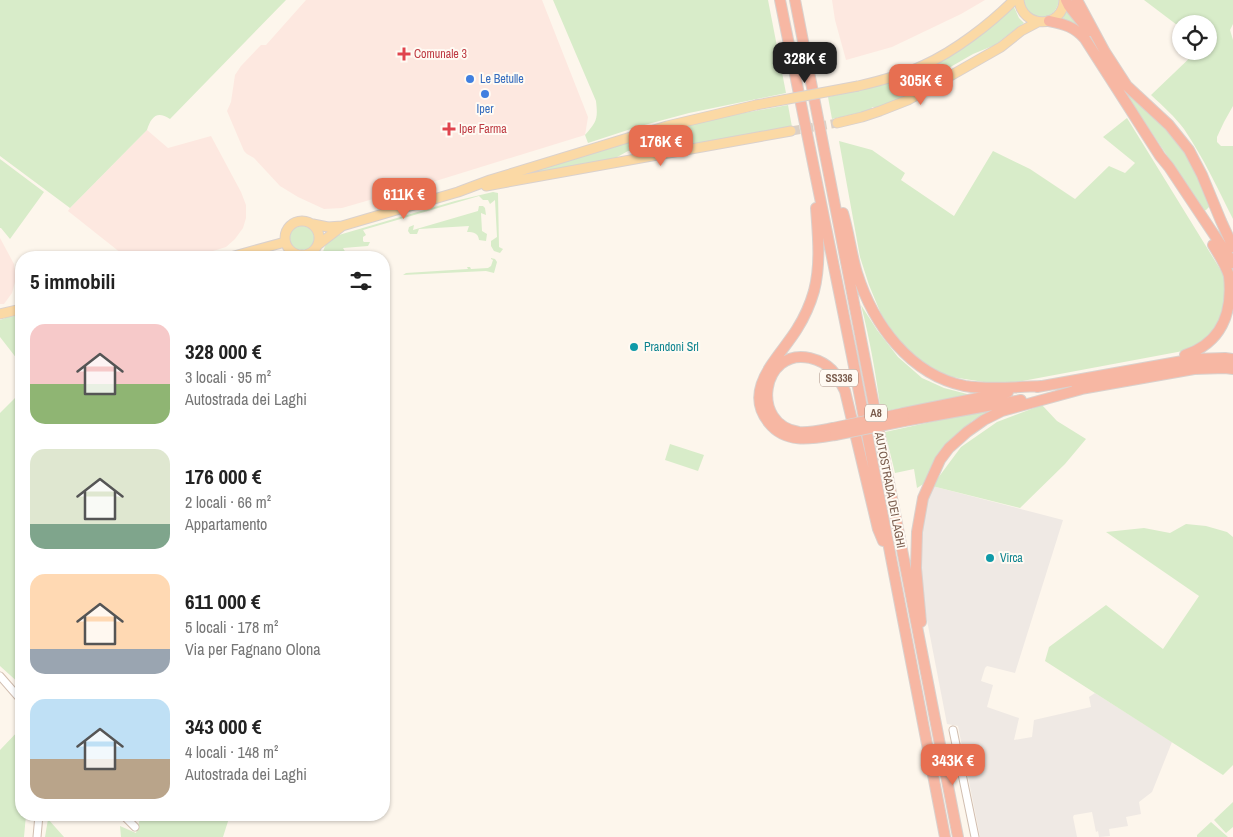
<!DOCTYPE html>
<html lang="it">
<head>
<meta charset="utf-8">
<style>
	body { margin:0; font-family:"Archivo Narrow",sans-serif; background:#f2f2f2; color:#222; height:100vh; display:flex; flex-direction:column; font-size:19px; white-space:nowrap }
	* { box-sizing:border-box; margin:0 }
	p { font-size:16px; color:#767676 }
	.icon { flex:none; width:28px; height:28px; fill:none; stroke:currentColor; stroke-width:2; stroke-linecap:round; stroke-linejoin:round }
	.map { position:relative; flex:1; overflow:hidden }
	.side { position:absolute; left:15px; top:251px; width:375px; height:570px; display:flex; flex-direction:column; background:#fff; border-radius:20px; box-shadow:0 1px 4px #0004 }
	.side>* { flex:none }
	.buttons { position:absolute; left:1172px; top:15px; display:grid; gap:10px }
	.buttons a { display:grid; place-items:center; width:45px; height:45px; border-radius:50%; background:#fff; box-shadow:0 1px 4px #0004; font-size:25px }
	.price { position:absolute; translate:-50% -42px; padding:0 11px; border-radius:10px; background:#e76f51; color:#fff; font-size:16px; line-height:32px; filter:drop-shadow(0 1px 2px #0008) }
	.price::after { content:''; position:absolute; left:50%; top:30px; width:15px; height:11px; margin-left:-8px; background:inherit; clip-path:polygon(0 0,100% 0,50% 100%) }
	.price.active { background:#222; color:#fff }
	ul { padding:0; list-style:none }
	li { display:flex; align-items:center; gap:15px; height:125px; padding:0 15px }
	li span { display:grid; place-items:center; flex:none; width:140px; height:100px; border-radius:15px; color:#555 }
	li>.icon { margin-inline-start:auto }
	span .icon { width:60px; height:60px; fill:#fffc; stroke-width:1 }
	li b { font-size:21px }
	h2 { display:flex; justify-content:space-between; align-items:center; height:60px; padding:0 15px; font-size:21px }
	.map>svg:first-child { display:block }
	.commercial { fill:#fde8e0 }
	.industrial { fill:#efe9e4 }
	.green { fill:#d8ecc9 }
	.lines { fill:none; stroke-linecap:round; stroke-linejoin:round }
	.major-tunnel { stroke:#dcd0c4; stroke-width:9; stroke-dasharray:9 4.5; stroke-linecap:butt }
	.minor-casing { stroke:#d1beb0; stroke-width:9 }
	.major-casing { stroke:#dad1cd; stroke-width:11 }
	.highway-casing { stroke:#dad1cd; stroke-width:12 }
	.minor { stroke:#fff; stroke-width:7 }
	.major { stroke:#fbd9a5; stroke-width:9 }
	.highway { stroke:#f7b7a3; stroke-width:10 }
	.major-bridge-casing { stroke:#dad1cd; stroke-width:11; stroke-linecap:butt }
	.highway-bridge-casing { stroke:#dad1cd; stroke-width:12; stroke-linecap:butt }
	.major-bridge { stroke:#fbd9a5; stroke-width:9 }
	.highway-bridge { stroke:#f7b7a3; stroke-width:10 }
	.health-dot { fill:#e0444e; stroke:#fffaf3; stroke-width:2 }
	.shop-dot { fill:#3f7fe0; stroke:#fffaf3; stroke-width:2 }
	.culture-dot { fill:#0f9aa8; stroke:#fffaf3; stroke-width:2 }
	.labels { text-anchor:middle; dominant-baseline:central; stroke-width:4; stroke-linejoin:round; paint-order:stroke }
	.shield { fill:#fffaf3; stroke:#a28b7f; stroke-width:1 }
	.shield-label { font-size:11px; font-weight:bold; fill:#7a5c4d }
	.health-label { font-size:12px; fill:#be3a42; stroke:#fffaf3; text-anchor:start }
	.shop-label { font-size:12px; fill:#366cbe; stroke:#fffaf3; text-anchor:start }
	.culture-label { font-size:12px; fill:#0d838f; stroke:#fffaf3; text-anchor:start }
	.street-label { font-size:12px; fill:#7a5c4d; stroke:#fffaf3 }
</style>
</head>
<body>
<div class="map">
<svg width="1233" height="837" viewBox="0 0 1233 837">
	<rect width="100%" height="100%" fill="#fdf6ec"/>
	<path class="commercial" d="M 306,0 L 542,0 L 588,117 L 585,135 L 439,180 L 342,208 L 324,209 L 298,197 L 280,186 L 254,158 L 247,154 L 244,151 L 227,111 L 231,102 L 235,75 L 241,66 L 261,45 L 266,45 Z
		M 832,0 L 985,0 L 961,14 L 892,47 L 846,60 L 835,20 Z
		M 147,130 L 168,148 L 211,136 L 241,192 L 246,205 L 246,218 L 243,228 L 235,239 L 226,247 L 190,258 L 126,257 L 68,211 L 70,208 Z
		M 0,238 L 14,264 L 16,278 L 12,293 L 4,304 L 0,304 Z"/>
	<path class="industrial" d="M 932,486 L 1063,520 L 1015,673 L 987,666 L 985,668 L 981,681 L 993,685 L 987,707 L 1019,718 L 1014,740 L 1032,737 L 1034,720 L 1091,707 L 1089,697 L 1095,693 L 1172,742 L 1152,792 L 1139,802 L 1141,814 L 1126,817 L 1128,826 L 1109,829 L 1110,836 L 1099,837 L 1098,831 L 1096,832 L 1092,812 L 1074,815 L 1073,817 L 1077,837 L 980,837 L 958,726 L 947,724 L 925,610 L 920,574 L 920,538 L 928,497 Z"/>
	<path class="green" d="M 0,0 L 286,0 L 170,119 C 157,110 151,117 147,130 L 70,208 L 0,156 Z
		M 553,0 L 768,0 L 786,93 L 689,113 L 637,127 L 588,143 L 585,135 C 597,121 598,119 596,101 Z
		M 1024,0 L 1059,0 C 1056,23 1027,23 1024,0 Z
		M 1144,0 L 1233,0 L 1233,24 L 1230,30 L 1233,40 L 1233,106 L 1224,122 L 1217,137 L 1217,142 L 1221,146 L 1233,146 L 1233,219 C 1218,189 1203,157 1184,129 C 1175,117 1163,106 1151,95 L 1197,51 L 1209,51 L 1209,24 L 1181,24 L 1181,28 Z
		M 1014,7 L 1019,18 L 1024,23 L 1014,30 L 995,45 L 973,54 L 947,69 L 941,73 L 931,83 L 919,90 L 918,88 L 916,89 L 915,92 L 876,108 L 874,107 L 872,107 L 871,110 L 832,119 L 828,97 L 888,83 L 901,79 L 932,66 Z
		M 1067,11 L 1093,40 L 1184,150 L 1192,163 L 1210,205 L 1209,207 L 1206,210 L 1204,211 L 1084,31 L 1076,24 L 1062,19 Z
		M 788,105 L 792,127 L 645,155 L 632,151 L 628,151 L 610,161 L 525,176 L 522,175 L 673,128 L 733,115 Z
		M 1127,118 L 1225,277 L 1224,319 L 1199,348 L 1017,382 L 984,382 L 952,377 L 930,368 L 914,356 L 899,341 L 881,314 L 869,285 L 860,257 L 839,141 L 872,150 L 905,173 L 901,180 L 954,216 L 993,151 L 1030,169 L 1075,199 L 1109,166 L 1125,173 L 1135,163 L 1103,137 Z
		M 0,159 L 44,192 L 10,239 L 1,228 L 0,228 Z
		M 493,192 L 498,193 L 499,247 L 503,249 L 500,253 L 494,251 L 491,246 L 491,241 L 497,237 L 495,200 L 490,204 L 488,200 L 483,200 L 479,196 L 363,230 L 366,235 L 363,237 L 363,241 L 364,242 L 370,242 L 368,246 L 343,248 L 346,253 L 339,254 L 334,257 L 323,258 C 322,249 326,244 332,237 L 455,201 Z
		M 479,206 L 483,206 L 485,208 L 486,215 L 481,213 L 482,231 L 487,234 L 486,241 L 479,240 C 478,233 474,232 467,232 L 469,226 L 419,229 L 417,234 L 410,234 L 408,231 L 409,227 L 414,225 L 413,230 L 478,211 Z
		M290 238a12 12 0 1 1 24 0a12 12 0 1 1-24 0Z
		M 491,258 L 495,259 L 497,262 L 494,273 L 486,271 L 403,275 L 406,273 L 468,269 L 467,267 L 470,267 L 471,269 L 488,268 L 491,266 L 493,260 L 491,259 Z
		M 861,305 L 877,330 L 898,357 L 922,378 L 944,388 L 971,395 L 881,412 C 876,375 870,340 861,305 Z
		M 21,315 L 21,364 L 0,337 L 0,320 L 8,317 Z
		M 21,392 L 21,685 L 0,666 L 0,413 Z
		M 1042,405 L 1057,421 L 1086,439 L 1065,464 L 1020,508 L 932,486 L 961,447 L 997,422 Z
		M 1000,407 L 972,421 L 948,446 L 925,483 L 917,488 L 914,469 L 895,473 L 885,432 Z
		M 670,444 L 704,455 L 698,471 L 665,460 Z
		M 1186,524 L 1206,526 L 1227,532 L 1233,537 L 1233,765 L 1223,775 L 1045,661 L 1049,647 L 1106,605 L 1163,649 L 1199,596 L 1106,532 L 1144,528 L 1170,533 Z
		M 21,728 L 21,815 L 26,815 L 24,837 L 0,837 L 0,750 Z
		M 1233,802 L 1233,827 L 1226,833 L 1214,820 Z
		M 141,815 L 230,815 L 223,837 L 121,837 L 120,826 L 136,833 Z
		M 48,819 L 64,837 L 45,837 Z
		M 1211,822 L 1228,837 L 1197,837 L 1197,835 Z"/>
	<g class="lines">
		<path class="major-tunnel" d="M 791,131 L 837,123"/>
		<defs>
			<path id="minor" d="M 0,676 L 21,700
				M 953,730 L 975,837
				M 123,815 L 135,827
				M 37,837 L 39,815"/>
			<path id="major" d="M 1019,0 C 1022,29 1063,29 1064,0
				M 858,86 C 880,81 903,75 924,65 C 955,51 990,24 1014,0
				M 837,123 L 862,117 L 880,111 L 908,100 L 1001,47 L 1021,31 L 1038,22
				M 486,186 L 791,131
				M285 238a17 17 0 1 1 34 0a17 17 0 1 1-34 0Z
				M 313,224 L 328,227 L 342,226 L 458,192 L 490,180 L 667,126 L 756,105
				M 319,244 L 341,227
				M 227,258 L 285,242
				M 0,314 L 21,309"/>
			<path id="highway" d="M 780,0 L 852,356 L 945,837
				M 795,0 L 958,837
				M 1066,0 L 1069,6 L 1089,31
				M 1077,0 L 1105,52 L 1127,86 L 1169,125 L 1189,150 L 1202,175 L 1221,221 L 1233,247
				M 1049,21 C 1064,24 1075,27 1085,39 L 1160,156 L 1169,167 L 1233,263
				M 816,208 C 818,236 821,264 814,291 C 810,305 804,318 797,329 C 780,357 741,389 769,423 C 786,444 811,439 835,435
				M 843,213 C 849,233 851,253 857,273 C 873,324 910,375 965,386 C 990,390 1016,387 1041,386
				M 1185,355 C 1221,343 1233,314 1229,276 C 1226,265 1219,255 1213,245
				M 1037,387 L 1194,359 L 1225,358 L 1233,359
				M 1075,390 L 1194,369 L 1225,368 L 1233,369
				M 904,413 L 1008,392
				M 904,421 L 1021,400
				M 833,428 C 822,430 810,433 799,432 C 749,425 762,347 810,358 C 830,363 836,373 845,391 L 878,529 L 883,541
				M 921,622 L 916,568 L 917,532 L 923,498 L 940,460 L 949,448 L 967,432 L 984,420 L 1002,411 L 1082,389"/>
		</defs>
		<use href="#minor" class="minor-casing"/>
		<use href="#major" class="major-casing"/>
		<use href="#highway" class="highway-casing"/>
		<use href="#minor" class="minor"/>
		<use href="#major" class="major"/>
		<use href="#highway" class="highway"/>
		<defs>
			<path id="major-bridge" d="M 756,105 L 858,86"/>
			<path id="highway-bridge" d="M 833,428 L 904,413
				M 835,435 L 904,421"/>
		</defs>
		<use href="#major-bridge" class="major-bridge-casing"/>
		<use href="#highway-bridge" class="highway-bridge-casing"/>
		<use href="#major-bridge" class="major-bridge"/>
		<use href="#highway-bridge" class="highway-bridge"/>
	</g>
	<g class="health-dot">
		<path d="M401.5 46.5h5v5h5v5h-5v5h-5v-5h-5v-5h5z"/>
		<path d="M446.5 121.5h5v5h5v5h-5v5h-5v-5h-5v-5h5z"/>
	</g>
	<g class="shop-dot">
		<circle cx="470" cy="79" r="5"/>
		<circle cx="485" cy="94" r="5"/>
	</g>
	<g class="culture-dot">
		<circle cx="634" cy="347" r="5"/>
		<circle cx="990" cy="558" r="5"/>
	</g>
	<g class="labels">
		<g class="shield">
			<rect x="820" y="369.5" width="38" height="17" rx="4"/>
			<rect x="865" y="404.5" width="22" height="17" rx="4"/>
		</g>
		<g class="shield-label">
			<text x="839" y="378">SS336</text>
			<text x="876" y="413">A8</text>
		</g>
		<g class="health-label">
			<text x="414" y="54">Comunale 3</text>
			<text x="459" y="129">Iper Farma</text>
		</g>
		<g class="shop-label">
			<text x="480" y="79">Le Betulle</text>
			<text x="485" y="109" text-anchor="middle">Iper</text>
		</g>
		<g class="culture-label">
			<text x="644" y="347">Prandoni Srl</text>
			<text x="1000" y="558">Virca</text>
		</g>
		<g class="street-label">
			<text transform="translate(890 490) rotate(79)">AUTOSTRADA DEI LAGHI</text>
		</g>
	</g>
</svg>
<div class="buttons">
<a><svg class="icon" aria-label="locate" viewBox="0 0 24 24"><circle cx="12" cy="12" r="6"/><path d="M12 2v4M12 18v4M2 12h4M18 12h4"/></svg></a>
</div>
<b class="price active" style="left:805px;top:84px">328K €</b>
<b class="price" style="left:921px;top:106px">305K €</b>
<b class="price" style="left:661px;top:167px">176K €</b>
<b class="price" style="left:404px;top:220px">611K €</b>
<b class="price" style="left:953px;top:786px">343K €</b>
<section class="side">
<h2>5 immobili<svg class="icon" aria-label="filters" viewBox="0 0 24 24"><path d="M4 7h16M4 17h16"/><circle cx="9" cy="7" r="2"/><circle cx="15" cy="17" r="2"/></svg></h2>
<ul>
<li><span style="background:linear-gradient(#f6c9c9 60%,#8fb573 0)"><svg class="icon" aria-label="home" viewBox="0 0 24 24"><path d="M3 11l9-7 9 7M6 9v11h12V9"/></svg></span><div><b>328 000 €</b><p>3 locali · 95 m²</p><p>Autostrada dei Laghi</p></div></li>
<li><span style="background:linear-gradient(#dfe7d0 75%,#7fa58c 0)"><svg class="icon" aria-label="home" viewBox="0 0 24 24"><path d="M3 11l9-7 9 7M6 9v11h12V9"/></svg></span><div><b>176 000 €</b><p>2 locali · 66 m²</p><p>Appartamento</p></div></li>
<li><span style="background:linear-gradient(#ffd9b3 75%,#9aa5b1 0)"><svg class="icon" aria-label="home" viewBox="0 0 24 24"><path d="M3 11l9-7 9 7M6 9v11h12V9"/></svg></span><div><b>611 000 €</b><p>5 locali · 178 m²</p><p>Via per Fagnano Olona</p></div></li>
<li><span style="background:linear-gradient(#bfe0f5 60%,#b9a48a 0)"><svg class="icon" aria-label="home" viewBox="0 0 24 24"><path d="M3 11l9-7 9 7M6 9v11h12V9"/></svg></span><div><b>343 000 €</b><p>4 locali · 148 m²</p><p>Autostrada dei Laghi</p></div></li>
</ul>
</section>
</div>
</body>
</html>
